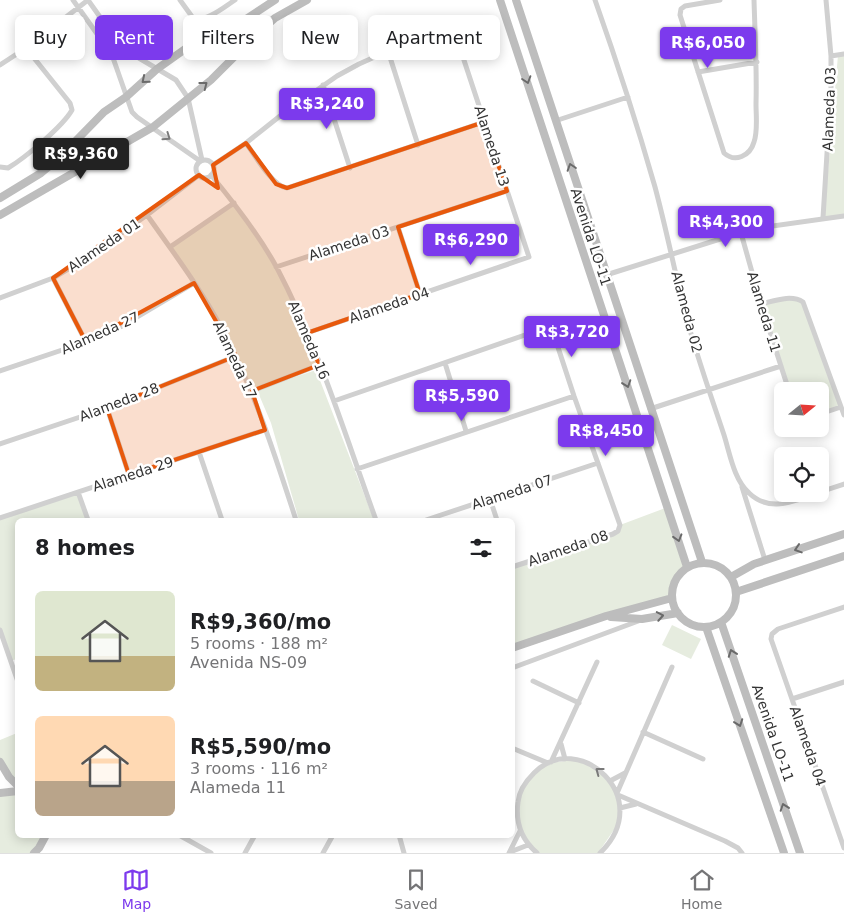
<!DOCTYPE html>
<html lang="en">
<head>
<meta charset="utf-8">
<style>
	body { margin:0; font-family:"DejaVu Sans",sans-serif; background:#f6f6f6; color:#202124; height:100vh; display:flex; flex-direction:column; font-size:19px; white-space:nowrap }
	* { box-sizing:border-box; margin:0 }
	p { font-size:16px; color:#757577 }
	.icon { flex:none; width:28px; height:28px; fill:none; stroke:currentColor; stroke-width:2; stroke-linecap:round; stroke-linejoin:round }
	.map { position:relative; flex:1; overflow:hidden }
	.details { position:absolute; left:15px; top:518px; width:500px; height:320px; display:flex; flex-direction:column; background:#fff; border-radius:8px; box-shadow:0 2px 12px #0003 }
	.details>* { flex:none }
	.guide { position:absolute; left:15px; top:15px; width:500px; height:45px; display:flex; gap:10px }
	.needle { width:32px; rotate:72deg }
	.buttons { position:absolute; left:774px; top:382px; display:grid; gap:10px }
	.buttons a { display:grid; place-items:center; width:55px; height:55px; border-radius:8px; background:#fff; box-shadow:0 2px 12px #0003; font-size:25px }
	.price { position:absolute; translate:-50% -42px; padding:0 11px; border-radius:5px; background:#7c3aed; color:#fff; font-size:16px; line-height:32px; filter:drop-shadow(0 1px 2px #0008) }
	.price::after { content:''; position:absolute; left:50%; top:30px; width:15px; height:11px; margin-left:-8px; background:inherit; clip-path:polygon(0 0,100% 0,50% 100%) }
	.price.current { background:#222; color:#fff }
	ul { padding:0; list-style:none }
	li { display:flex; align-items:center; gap:15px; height:125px; padding:0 20px }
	li span { display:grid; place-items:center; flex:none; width:140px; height:100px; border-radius:8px; color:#555 }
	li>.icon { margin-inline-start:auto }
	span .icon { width:60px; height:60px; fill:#fffc; stroke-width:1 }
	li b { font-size:21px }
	h2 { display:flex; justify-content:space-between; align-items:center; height:60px; padding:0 20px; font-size:21px }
	.chip { padding:0 18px; border-radius:8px; background:#fff; box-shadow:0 2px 12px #0003; font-size:18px; line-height:45px }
	.chip.current { background:#7c3aed; color:#fff }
	.menu { display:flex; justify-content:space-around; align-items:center; height:70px; border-top:1px solid #e0e0e0; background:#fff; font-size:14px; color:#757577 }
	.menu a { display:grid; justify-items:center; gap:2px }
	.menu .current { color:#7c3aed }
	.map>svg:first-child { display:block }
	.green { fill:#e6ecdf }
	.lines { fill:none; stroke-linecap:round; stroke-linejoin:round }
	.street { stroke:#d0d0d0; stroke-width:5 }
	.secondary { stroke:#bdbdbd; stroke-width:8 }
	.oneway { stroke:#6a6a6a }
	.oneway2 { stroke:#7a7a7a }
	.marked { fill:#e8590c; fill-opacity:0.2; stroke:#e8590c; stroke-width:4; stroke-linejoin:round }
	.labels { text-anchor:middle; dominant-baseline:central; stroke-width:5; stroke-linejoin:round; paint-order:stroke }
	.street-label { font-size:14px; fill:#333; stroke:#fff }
</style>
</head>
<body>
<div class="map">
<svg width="844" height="853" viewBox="0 0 844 853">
	<rect width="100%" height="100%" fill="#fff"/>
	<path class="green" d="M 838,55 L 844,55 L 844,215 L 824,218 Z
		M 234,203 L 259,240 L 288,291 L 319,365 L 271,385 L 316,370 L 374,520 L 299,520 L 271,423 L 257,390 L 252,391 L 221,328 L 170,247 Z
		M 796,298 L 806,306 L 841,407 L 820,414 L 820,391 L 790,391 L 761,304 Z
		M 78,492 L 87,520 L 18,520 L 17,659 L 10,661 L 0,630 L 0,518 Z
		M 668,507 L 687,567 L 673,586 L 672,598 L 513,648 L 512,567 L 618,531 L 620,525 Z
		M 672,625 L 701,639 L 691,659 L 662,645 Z
		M 17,733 L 17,786 L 0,762 L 0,740 Z
		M 575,760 L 595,767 L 617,793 L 620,821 L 598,853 L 539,853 L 528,845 L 519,828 L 518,797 L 526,781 L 548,763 Z
		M 17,791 L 18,835 L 46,835 L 34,853 L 0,853 L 0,794 Z"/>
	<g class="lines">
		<path class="street" d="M 73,0 L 112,55 L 132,112 L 137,117 L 200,161
			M 88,0 L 122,48 L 176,80 L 188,98 L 202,160
			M 180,0 L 193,18 C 207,22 224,7 235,0
			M 595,0 C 617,62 637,124 655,187 C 666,228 674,268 684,309 C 695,351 710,393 724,435 C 730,454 734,480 749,493 C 770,513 793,501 816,494
			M 720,0 L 685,6 L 681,9 L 680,15 L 724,153 C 735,163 750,156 754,142 C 758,131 756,116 756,104 C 757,69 755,35 754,0
			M 388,51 L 418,145
			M 831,56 L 844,54
			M 0,65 L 26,48 L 88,0
			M 698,72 L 757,62
			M 323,85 L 350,168
			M 555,121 L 628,97
			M 246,143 C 254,154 273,187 287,188 L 484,122
			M196 169a9 9 0 1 1 18 0a9 9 0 1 1-18 0Z
			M 213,165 L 246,143 L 280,116 L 337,76 L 359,64 L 408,42 L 441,30 L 451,30 L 456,36 L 529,257 L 307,333
			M 0,167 L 8,168 C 25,158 63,126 72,110 L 70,103 L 26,48
			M 211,175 C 235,204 259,235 277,268 C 319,348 345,435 376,520
			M 147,215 C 173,252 201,289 222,329 C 254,389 275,455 296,520
			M 823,218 L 831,89 L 831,56 L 826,0
			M 398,227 L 420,294
			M 741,233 L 761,304 L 789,391
			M 170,247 L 234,203
			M 276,267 L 507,191
			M 606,275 L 752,229 L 844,216
			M 53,278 L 86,342
			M 0,298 L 53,278 L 85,259 L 147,215 L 199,175
			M 761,304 C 774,301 791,294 803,302 L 844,415
			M 445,363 L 466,431
			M 0,371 L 86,342 L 115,330 L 194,283
			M 252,391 L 319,365
			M 334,401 L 551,326 L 574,396 L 620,525 L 618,531 L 613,534 L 512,567
			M 107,408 L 129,475
			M 650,409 L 781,366
			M 820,414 L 841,407
			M 0,444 L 107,408 L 236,356
			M 199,452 L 222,520
			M 357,469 L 574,396
			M 742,487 L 765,560
			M 78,492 L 88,520
			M 820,492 L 844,484
			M 490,499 L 497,520
			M 0,518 L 265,430
			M 426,520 L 598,463
			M 844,607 L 778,629 L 772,634 L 771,639 L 844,848
			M 0,630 L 18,682
			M 512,668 L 641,620
			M 533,681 L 579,703
			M 792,699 L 844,682
			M 643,732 L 703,759
			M 561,744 L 565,759
			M 512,748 L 548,763
			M 551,762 L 597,662
			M 610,781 L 625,773
			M 617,793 L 672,667
			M 618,795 L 725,841 L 738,848 L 742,853
			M 620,808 L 636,804
			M 179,835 L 211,853
			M 399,835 L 404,853
			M 510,852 L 528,845
			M 245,853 L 255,835
			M 323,853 L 333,835
			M 509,853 L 520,831
			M 537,853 C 521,839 515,823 518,802 C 519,791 526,781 534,773 C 578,728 657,798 600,853"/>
		<path class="secondary" d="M 500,0 L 687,567
			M 516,0 L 702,562
			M 0,198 L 41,173 L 58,159 L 104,112 L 126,97 L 157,69 L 188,47 L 196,42 L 243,21 L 275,0
			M 0,215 L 153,127 L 211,80 L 257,34 L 275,18 L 307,0
			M672 595a32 32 0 1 1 64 0a32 32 0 1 1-64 0Z
			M 731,577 L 754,564 L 844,534
			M 736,592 L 844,556
			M 611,617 L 642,619 L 678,613
			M 721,622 L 800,853
			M 706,627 L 784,853
			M 512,648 L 606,616 L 672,598
			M 0,762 L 9,777 L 18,786
			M 0,793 L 18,791
			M 34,853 L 39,848 L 46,835"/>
	</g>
	<defs><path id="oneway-chevron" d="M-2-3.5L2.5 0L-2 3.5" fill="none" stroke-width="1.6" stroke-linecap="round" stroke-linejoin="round" transform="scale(1.25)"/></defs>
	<g class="oneway">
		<use href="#oneway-chevron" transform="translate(145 80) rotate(140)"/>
		<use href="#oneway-chevron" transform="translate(527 80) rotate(72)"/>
		<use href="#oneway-chevron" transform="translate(204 85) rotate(-38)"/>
		<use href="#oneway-chevron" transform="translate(571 167) rotate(-108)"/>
		<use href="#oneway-chevron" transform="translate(627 384) rotate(71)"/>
		<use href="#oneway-chevron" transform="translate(678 538) rotate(73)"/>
		<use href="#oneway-chevron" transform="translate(798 549) rotate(162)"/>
		<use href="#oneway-chevron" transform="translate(660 616) rotate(-10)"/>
		<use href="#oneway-chevron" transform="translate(732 653) rotate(-110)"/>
		<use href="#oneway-chevron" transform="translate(739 723) rotate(70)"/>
		<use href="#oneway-chevron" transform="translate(784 807) rotate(-109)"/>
	</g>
	<g class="oneway2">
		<use href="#oneway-chevron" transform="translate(167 137) rotate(35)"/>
		<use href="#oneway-chevron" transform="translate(599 771) rotate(-143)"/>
	</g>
	<path class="marked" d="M 484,122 L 507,191 L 398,227 L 420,294 L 307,333 L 319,365 L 252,391 L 265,430 L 129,475 L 107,408 L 236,356 L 194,283 L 86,342 L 53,278 L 199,175 L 218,188 L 213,165 L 246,143 L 276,184 L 287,188 Z"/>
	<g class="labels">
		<g class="street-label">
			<text transform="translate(829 109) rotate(-88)">Alameda 03</text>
			<text transform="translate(492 146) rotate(72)">Alameda 13</text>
			<text transform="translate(591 237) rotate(72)">Avenida LO-11</text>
			<text transform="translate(349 243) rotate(-18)">Alameda 03</text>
			<text transform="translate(104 245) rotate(-34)">Alameda 01</text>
			<text transform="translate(389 305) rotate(-19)">Alameda 04</text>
			<text transform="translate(687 312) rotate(75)">Alameda 02</text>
			<text transform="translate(764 312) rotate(73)">Alameda 11</text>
			<text transform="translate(100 333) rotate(-24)">Alameda 27</text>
			<text transform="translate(309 340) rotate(67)">Alameda 16</text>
			<text transform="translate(235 360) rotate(65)">Alameda 17</text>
			<text transform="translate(119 402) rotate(-21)">Alameda 28</text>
			<text transform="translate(133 474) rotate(-18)">Alameda 29</text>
			<text transform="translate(512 492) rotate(-18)">Alameda 07</text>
			<text transform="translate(568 548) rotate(-19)">Alameda 08</text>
			<text transform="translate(773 733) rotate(71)">Avenida LO-11</text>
			<text transform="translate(808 746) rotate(71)">Alameda 04</text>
		</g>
	</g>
</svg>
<div class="buttons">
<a><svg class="needle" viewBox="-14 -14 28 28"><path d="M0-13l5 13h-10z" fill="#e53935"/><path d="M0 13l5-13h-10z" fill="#757577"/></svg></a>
<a><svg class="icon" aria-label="locate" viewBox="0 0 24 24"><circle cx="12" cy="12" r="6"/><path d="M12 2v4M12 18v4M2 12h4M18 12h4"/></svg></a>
</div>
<b class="price" style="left:708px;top:69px">R$6,050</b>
<b class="price" style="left:327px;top:130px">R$3,240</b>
<b class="price current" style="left:81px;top:180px">R$9,360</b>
<b class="price" style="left:726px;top:248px">R$4,300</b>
<b class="price" style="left:471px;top:266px">R$6,290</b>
<b class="price" style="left:572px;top:358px">R$3,720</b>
<b class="price" style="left:462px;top:422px">R$5,590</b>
<b class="price" style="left:606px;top:457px">R$8,450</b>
<div class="guide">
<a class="chip">Buy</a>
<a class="chip current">Rent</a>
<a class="chip">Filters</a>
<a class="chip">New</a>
<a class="chip">Apartment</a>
</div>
<section class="details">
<h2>8 homes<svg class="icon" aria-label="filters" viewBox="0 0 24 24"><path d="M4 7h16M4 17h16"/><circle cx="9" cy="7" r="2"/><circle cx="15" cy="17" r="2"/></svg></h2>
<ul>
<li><span style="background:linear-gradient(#dfe7d0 65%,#c2b280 0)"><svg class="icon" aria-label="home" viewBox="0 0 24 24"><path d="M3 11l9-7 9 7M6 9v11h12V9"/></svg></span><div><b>R$9,360/mo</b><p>5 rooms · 188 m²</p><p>Avenida NS-09</p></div></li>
<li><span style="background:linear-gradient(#ffd9b3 65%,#b9a48a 0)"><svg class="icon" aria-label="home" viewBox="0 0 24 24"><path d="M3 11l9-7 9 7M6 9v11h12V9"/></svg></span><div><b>R$5,590/mo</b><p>3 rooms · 116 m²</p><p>Alameda 11</p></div></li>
</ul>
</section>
</div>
<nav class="menu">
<a class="current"><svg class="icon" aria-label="map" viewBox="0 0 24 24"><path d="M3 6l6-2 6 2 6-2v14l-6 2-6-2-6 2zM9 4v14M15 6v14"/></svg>Map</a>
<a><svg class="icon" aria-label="saved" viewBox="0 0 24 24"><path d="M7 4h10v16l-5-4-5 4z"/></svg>Saved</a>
<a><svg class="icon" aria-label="home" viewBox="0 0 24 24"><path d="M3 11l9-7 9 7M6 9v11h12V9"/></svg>Home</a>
</nav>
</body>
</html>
